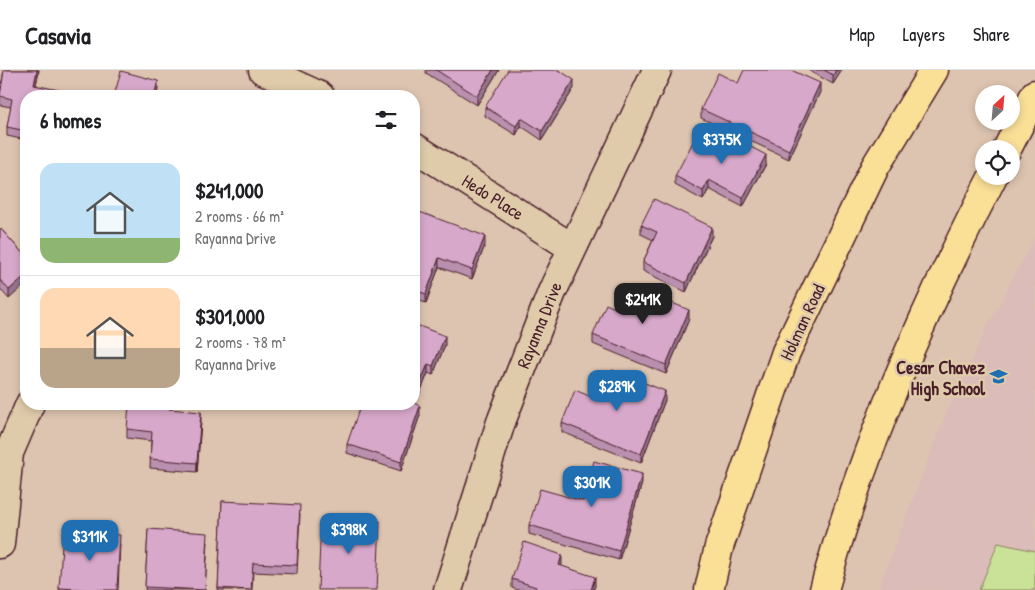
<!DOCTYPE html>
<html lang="en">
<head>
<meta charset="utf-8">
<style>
	body { margin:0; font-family:"Patrick Hand",sans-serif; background:#f2f2f2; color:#202124; height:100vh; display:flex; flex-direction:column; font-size:19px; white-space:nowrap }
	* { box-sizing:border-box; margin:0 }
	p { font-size:16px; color:#757577 }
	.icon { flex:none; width:28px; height:28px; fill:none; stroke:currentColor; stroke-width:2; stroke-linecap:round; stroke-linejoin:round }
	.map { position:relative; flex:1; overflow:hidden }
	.sheet { position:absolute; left:20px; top:20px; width:400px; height:320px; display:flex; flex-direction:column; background:#fff; border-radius:20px; box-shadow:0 2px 8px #0003 }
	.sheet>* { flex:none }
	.needle { width:32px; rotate:26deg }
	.tools { position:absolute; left:975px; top:15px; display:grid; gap:10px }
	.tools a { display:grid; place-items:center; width:45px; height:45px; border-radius:50%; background:#fff; box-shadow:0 2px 8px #0003; font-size:25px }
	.price { position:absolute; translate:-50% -42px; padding:0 11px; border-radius:10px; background:#1f6fb2; color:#fff; font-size:16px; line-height:32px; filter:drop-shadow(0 1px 2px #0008) }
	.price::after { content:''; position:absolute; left:50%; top:30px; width:15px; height:11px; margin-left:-8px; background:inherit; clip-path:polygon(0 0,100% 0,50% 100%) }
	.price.current { background:#222; color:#fff }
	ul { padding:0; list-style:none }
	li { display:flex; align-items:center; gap:15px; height:125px; padding:0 20px }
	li+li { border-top:1px solid #e0e0e0 }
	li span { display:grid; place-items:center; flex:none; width:140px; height:100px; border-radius:15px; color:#555 }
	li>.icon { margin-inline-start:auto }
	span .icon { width:60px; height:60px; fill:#fffc; stroke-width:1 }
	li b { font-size:21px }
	h2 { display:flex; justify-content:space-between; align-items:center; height:60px; padding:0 20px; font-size:21px }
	header { display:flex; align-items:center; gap:30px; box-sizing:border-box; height:70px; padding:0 25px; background:#fff; border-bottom:1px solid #e0e0e0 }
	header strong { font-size:24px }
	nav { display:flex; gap:28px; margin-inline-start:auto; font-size:18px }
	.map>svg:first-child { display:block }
	.built { fill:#dbbcb8 }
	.green { fill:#cae298; stroke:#8a8062 }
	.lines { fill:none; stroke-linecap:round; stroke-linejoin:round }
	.minor-casing { stroke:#4a1f2b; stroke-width:31 }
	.major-casing { stroke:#4a1f2b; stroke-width:31 }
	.minor { stroke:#dfcbaa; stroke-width:28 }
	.major { stroke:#fadf96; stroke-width:28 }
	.wall { fill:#b990ae; stroke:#4a1f2b }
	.shaded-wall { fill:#96768d; stroke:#4a1f2b }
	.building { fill:#d7a8ca; stroke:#4a1f2b }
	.labels { text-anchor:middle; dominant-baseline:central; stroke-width:5; stroke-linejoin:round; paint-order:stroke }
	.street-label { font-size:18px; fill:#4a1f2b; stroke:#dfcbaa }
	.poi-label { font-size:18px; font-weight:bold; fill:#4a1f2b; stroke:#dfcbaa; text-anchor:end }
</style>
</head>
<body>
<header>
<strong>Casavia</strong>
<nav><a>Map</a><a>Layers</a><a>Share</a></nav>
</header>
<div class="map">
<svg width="1035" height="520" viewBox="0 0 1035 520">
	<rect width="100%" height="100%" fill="#ddc4b0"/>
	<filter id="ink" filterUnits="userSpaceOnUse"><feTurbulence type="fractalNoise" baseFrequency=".02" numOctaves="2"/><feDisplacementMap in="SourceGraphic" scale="10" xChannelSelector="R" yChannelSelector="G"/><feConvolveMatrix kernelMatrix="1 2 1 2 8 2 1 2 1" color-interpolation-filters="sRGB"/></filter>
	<g filter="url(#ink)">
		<path class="built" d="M 1035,167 L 1035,520 L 878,520 L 943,351 L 984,263 Z"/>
		<path class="green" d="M 998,473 L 1035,481 L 1035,520 L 979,520 Z"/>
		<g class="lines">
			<defs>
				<path id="minor" d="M 263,0 L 320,26
					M 414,77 L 571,177
					M 0,474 L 9,383 L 30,334
					M 448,520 L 501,352 L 552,222 L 657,0"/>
				<path id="major" d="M 1007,79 L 1035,24
					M 709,520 L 719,477 L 786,282 L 875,97 L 934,0
					M 824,520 C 863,377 925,238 993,106"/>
			</defs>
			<use href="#minor" class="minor-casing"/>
			<use href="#major" class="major-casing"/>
			<use href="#minor" class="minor"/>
			<use href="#major" class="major"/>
		</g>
		<path class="wall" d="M 4,0 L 39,0 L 36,15 L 64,26 L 26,26 L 26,70 L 7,66 L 7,57 L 11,37 L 0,35 L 0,22 Z
			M 426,0 L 499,0 L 477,35 L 426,3 Z
			M 808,0 L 842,0 L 833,14 Z
			M 574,18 L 542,70 L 521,56 L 516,65 L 485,46 L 485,37 Z
			M 820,22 L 789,89 L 701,48 L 701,39 Z
			M 709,80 L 766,94 L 743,137 L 709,119 L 703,130 L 675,115 L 675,106 Z
			M 414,140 L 485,175 L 472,209 L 439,197 L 426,233 L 414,229 Z
			M 24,153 L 26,153 L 26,175 L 24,175 Z
			M 641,155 L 712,166 L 686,222 L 643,201 L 643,192 L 653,170 L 641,164 Z
			M 0,158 L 26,187 L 9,229 L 0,219 Z
			M 689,249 L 666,304 L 593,274 L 593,265 Z
			M 414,254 L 445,275 L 433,305 L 428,303 L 417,330 L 414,328 Z
			M 665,330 L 641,393 L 562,362 L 562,353 L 601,331 Z
			M 170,339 L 201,351 L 197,402 L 150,398 L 151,371 L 127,368 L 127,359 Z
			M 420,345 L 401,401 L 347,383 L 347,374 Z
			M 642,413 L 619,490 L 529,464 L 529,455 L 583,431 Z
			M 222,431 L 300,444 L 297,504 L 253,502 L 252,520 L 218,520 Z
			M 148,459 L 208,472 L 205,520 L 145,520 Z
			M 120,474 L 118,520 L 59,520 L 59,518 Z
			M 562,494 L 561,496 L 595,516 L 593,520 L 518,520 L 512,518 L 512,509 Z"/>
		<path class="shaded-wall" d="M 37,0 L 39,0 L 34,24 L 34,15 Z
			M 493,0 L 499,0 L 477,35 L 477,26 Z
			M 836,0 L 842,0 L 833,14 L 833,5 Z
			M 574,10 L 574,18 L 542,70 L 542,61 Z
			M 158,11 L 158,20 L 156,26 L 154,26 Z
			M 820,13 L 820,22 L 789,89 L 789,80 Z
			M 521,48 L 521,56 L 516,65 L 516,56 Z
			M 766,85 L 766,94 L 743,137 L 743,128 Z
			M 709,110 L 709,119 L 703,130 L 703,121 Z
			M 712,157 L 712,166 L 686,222 L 686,213 Z
			M 485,166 L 485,175 L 472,209 L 472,200 Z
			M 439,188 L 439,197 L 426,233 L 426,224 Z
			M 26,205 L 26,214 L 9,229 L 9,220 Z
			M 689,240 L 689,249 L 666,304 L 666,295 Z
			M 445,266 L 445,275 L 433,305 L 433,296 Z
			M 428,294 L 428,303 L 417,330 L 417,321 Z
			M 665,321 L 665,330 L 641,393 L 641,384 Z
			M 420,336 L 420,345 L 401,401 L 401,392 Z
			M 201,342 L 201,351 L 197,402 L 197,393 Z
			M 642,404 L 642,413 L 619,490 L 619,481 Z
			M 562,485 L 562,494 L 559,504 L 559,495 Z
			M 595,507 L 595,516 L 593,520 L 591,520 Z"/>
		<path class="building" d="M 4,0 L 37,0 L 34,15 L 64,21 L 63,26 L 26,26 L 26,61 L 7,57 L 12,29 L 0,26 Z
			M 436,0 L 493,0 L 477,26 Z
			M 508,0 L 559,0 L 574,10 L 542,61 L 521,48 L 516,56 L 485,37 Z
			M 744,0 L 791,0 L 820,13 L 789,80 L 701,39 L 718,3 L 738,13 Z
			M 824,0 L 836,0 L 833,5 Z
			M 121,1 L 158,11 L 154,26 L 114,26 Z
			M 183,23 L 192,26 L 181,26 Z
			M 719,60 L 766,85 L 743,128 L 709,110 L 703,121 L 675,106 L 693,72 L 709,80 Z
			M 654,129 L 712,157 L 686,213 L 643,192 L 657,162 L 641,155 Z
			M 414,140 L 485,166 L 472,200 L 439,188 L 426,224 L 414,220 Z
			M 24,153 L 26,153 L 26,170 L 24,170 Z
			M 0,158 L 26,187 L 26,205 L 9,220 L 0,210 Z
			M 632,216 L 689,240 L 666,295 L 593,265 L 606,234 L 621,241 Z
			M 414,254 L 445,266 L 433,296 L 428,294 L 417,321 L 414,319 Z
			M 612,300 L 665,321 L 641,384 L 562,353 L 575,320 L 601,331 Z
			M 414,333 L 420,336 L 401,392 L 347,374 L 361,334 Z
			M 129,334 L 170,334 L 169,339 L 201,342 L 197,393 L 150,389 L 152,362 L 127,359 Z
			M 594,391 L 642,404 L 619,481 L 529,455 L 540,419 L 583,431 Z
			M 222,431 L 300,435 L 297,495 L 253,493 L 251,520 L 218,518 Z
			M 321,448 L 380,451 L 377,520 L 318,520 Z
			M 148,459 L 208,463 L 205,520 L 145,517 Z
			M 63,462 L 120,465 L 117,520 L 96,520 L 59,518 Z
			M 524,472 L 562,485 L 559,495 L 595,507 L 591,520 L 535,520 L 536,517 L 512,509 Z"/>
	</g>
	<defs>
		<symbol id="school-bare" viewBox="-9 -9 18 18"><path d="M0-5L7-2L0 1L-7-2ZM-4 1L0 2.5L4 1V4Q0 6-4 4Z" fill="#1f6fb2" stroke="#dfcbaa" stroke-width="2.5" paint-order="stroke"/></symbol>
	</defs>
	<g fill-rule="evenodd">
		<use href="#school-bare" x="986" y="294" width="25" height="25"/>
	</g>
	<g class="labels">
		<g class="street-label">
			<text transform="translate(493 127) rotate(32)">Hedo Place</text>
			<text transform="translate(802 252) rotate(-65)">Holman Road</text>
			<text transform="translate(539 255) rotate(-68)">Rayanna Drive</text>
		</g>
		<g class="poi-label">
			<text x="985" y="297">Cesar Chavez<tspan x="985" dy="21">High School</tspan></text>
		</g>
	</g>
</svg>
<div class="tools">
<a><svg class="needle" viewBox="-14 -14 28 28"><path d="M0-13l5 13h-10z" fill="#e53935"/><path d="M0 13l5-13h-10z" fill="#757577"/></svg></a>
<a><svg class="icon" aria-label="locate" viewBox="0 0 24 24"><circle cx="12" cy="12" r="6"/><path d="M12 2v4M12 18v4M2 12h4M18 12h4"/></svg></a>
</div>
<b class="price" style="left:722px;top:95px">$375K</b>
<b class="price current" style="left:643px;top:255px">$241K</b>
<b class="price" style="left:617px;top:342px">$289K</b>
<b class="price" style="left:592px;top:438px">$301K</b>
<b class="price" style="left:349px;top:485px">$398K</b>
<b class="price" style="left:90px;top:492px">$311K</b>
<section class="sheet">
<h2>6 homes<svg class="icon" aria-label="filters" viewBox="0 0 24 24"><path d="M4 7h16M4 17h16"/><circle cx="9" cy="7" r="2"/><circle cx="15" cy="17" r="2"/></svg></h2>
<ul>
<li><span style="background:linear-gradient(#bfe0f5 75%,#8fb573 0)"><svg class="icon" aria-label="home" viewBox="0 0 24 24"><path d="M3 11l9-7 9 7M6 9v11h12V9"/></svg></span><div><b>$241,000</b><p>2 rooms · 66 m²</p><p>Rayanna Drive</p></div></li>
<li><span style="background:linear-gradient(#ffd9b3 60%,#b9a48a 0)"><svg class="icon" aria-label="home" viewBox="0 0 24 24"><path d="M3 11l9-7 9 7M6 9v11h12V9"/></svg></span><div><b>$301,000</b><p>2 rooms · 78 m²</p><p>Rayanna Drive</p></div></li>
</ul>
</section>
</div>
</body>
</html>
